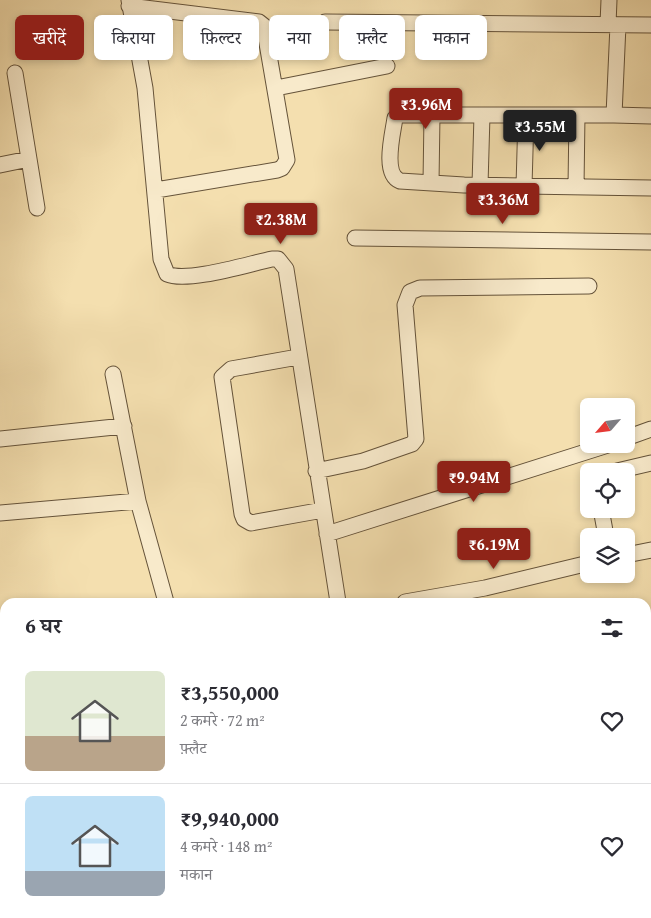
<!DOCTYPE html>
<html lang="hi">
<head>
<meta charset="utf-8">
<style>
	body { margin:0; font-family:"Gentium Book Plus","Noto Serif Devanagari",serif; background:#f7f7f7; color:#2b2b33; height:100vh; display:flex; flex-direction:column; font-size:19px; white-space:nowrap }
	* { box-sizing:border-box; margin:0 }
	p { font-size:16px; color:#7c7c81 }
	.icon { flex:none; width:28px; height:28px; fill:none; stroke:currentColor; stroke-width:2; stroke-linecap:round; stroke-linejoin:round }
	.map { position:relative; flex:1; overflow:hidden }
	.sheet { position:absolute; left:0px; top:598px; width:651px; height:321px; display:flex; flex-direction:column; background:#fff; border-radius:15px 15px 0 0; box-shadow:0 2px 8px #0003 }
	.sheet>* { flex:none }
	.guide { position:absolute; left:15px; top:15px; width:621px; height:45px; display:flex; gap:10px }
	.needle { width:32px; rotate:242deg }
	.fabs { position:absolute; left:580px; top:398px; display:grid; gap:10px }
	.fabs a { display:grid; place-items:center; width:55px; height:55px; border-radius:8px; background:#fff; box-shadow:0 2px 8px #0003; font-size:25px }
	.price { position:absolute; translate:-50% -42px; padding:0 11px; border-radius:5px; background:#8f2418; color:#fff; font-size:16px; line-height:32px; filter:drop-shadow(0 1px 2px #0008) }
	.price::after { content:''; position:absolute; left:50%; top:30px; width:15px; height:11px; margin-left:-8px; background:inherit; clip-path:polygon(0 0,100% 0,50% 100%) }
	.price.current { background:#222; color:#fff }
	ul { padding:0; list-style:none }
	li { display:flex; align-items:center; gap:15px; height:125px; padding:0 25px }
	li+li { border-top:1px solid #e1e1e2 }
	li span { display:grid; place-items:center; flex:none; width:140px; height:100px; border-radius:8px; color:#555 }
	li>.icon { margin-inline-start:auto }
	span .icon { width:60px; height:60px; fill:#fffc; stroke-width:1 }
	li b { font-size:21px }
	h2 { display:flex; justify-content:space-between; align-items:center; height:60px; padding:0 25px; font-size:21px }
	.chip { padding:0 18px; border-radius:8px; background:#fff; box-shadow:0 2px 8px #0003; font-size:18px; line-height:45px }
	.chip.current { background:#8f2418; color:#fff }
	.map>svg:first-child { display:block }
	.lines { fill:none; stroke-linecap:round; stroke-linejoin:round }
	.street-casing { stroke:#65533a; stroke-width:17 }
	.street { stroke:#f8eacb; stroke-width:15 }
</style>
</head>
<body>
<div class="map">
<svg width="651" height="918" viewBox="0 0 651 918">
	<rect width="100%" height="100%" fill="#f4dfaf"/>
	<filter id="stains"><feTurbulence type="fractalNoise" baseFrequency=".004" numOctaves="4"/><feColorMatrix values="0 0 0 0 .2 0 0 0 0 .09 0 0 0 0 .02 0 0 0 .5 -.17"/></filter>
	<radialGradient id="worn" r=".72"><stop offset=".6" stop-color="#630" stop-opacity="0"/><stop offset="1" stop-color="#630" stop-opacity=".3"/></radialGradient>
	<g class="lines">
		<defs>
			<path id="street" d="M 129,0 L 145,88 L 161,259 L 167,274 C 187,283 248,264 272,259 L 278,259 L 286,269 L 338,602
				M 129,6 L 259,22 L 264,26 L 287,160 L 282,168 L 277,170 L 156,190
				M 325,22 L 651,25
				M 608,24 L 609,0
				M 618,25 L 614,115 L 399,115 L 395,118 C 393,133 382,174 400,181 L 464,185 L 651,188
				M 15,73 L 37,208
				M 276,88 L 387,66
				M 614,115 L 651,116
				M 0,165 L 29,159
				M 431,183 L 432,115
				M 480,185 L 482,115
				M 524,186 L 526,116
				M 576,187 L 577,115
				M 355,238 L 651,242
				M 298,357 L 231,369 L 222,377 L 242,514 L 244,519 L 251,523 L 323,510
				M 113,374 L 138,501
				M 626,438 L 651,429
				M 0,439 L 124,426
				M 316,471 L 363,461 L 412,444 L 416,439 L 405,305 L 410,292 L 420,288 L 589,286
				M 617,471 L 651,463
				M 601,509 L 606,536
				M 0,513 L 138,501 L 166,602
				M 327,534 L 611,444
				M 626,555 L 651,550
				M 405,602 L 485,588 L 589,563
				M 646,634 L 651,632
				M 0,699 L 5,698
				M 646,756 L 651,754
				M 646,830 L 651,828
				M 646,882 L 651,882
				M 241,914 L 242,918
				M 340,914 L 340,918
				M 590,914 L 590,918
				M 502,918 L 520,914"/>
		</defs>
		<use href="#street" class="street-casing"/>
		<use href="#street" class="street"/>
	</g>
	<rect width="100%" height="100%" filter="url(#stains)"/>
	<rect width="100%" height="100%" fill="url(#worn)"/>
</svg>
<div class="fabs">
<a><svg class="needle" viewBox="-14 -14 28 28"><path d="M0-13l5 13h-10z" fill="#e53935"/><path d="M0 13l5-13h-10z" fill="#7c7c81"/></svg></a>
<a><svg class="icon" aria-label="locate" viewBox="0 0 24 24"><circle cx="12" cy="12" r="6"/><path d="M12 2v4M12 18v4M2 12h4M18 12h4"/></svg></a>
<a><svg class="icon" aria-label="layers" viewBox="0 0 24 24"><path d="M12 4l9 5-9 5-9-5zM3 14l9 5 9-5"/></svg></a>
</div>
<b class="price" style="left:426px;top:130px">₹3.96M</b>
<b class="price current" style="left:540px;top:152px">₹3.55M</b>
<b class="price" style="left:503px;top:225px">₹3.36M</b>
<b class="price" style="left:281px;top:245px">₹2.38M</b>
<b class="price" style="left:474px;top:503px">₹9.94M</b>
<b class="price" style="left:494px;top:570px">₹6.19M</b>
<div class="guide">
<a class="chip current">खरीदें</a>
<a class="chip">किराया</a>
<a class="chip">फ़िल्टर</a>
<a class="chip">नया</a>
<a class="chip">फ़्लैट</a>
<a class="chip">मकान</a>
</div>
<section class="sheet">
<h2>6 घर<svg class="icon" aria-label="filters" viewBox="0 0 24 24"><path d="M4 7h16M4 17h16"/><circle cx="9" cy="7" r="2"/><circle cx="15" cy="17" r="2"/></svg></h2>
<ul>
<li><span style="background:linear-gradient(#dfe7d0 65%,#b9a48a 0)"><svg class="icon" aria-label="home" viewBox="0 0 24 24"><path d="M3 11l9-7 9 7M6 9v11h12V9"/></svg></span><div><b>₹3,550,000</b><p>2 कमरे · 72 m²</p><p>फ़्लैट</p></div><svg class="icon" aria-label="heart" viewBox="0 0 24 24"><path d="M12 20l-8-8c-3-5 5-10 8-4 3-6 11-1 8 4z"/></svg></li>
<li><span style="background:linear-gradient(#bfe0f5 75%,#9aa5b1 0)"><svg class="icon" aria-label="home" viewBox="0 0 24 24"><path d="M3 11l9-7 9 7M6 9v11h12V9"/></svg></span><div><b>₹9,940,000</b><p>4 कमरे · 148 m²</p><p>मकान</p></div><svg class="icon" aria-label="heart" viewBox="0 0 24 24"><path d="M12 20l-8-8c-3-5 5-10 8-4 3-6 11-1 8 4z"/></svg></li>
</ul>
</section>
</div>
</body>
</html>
